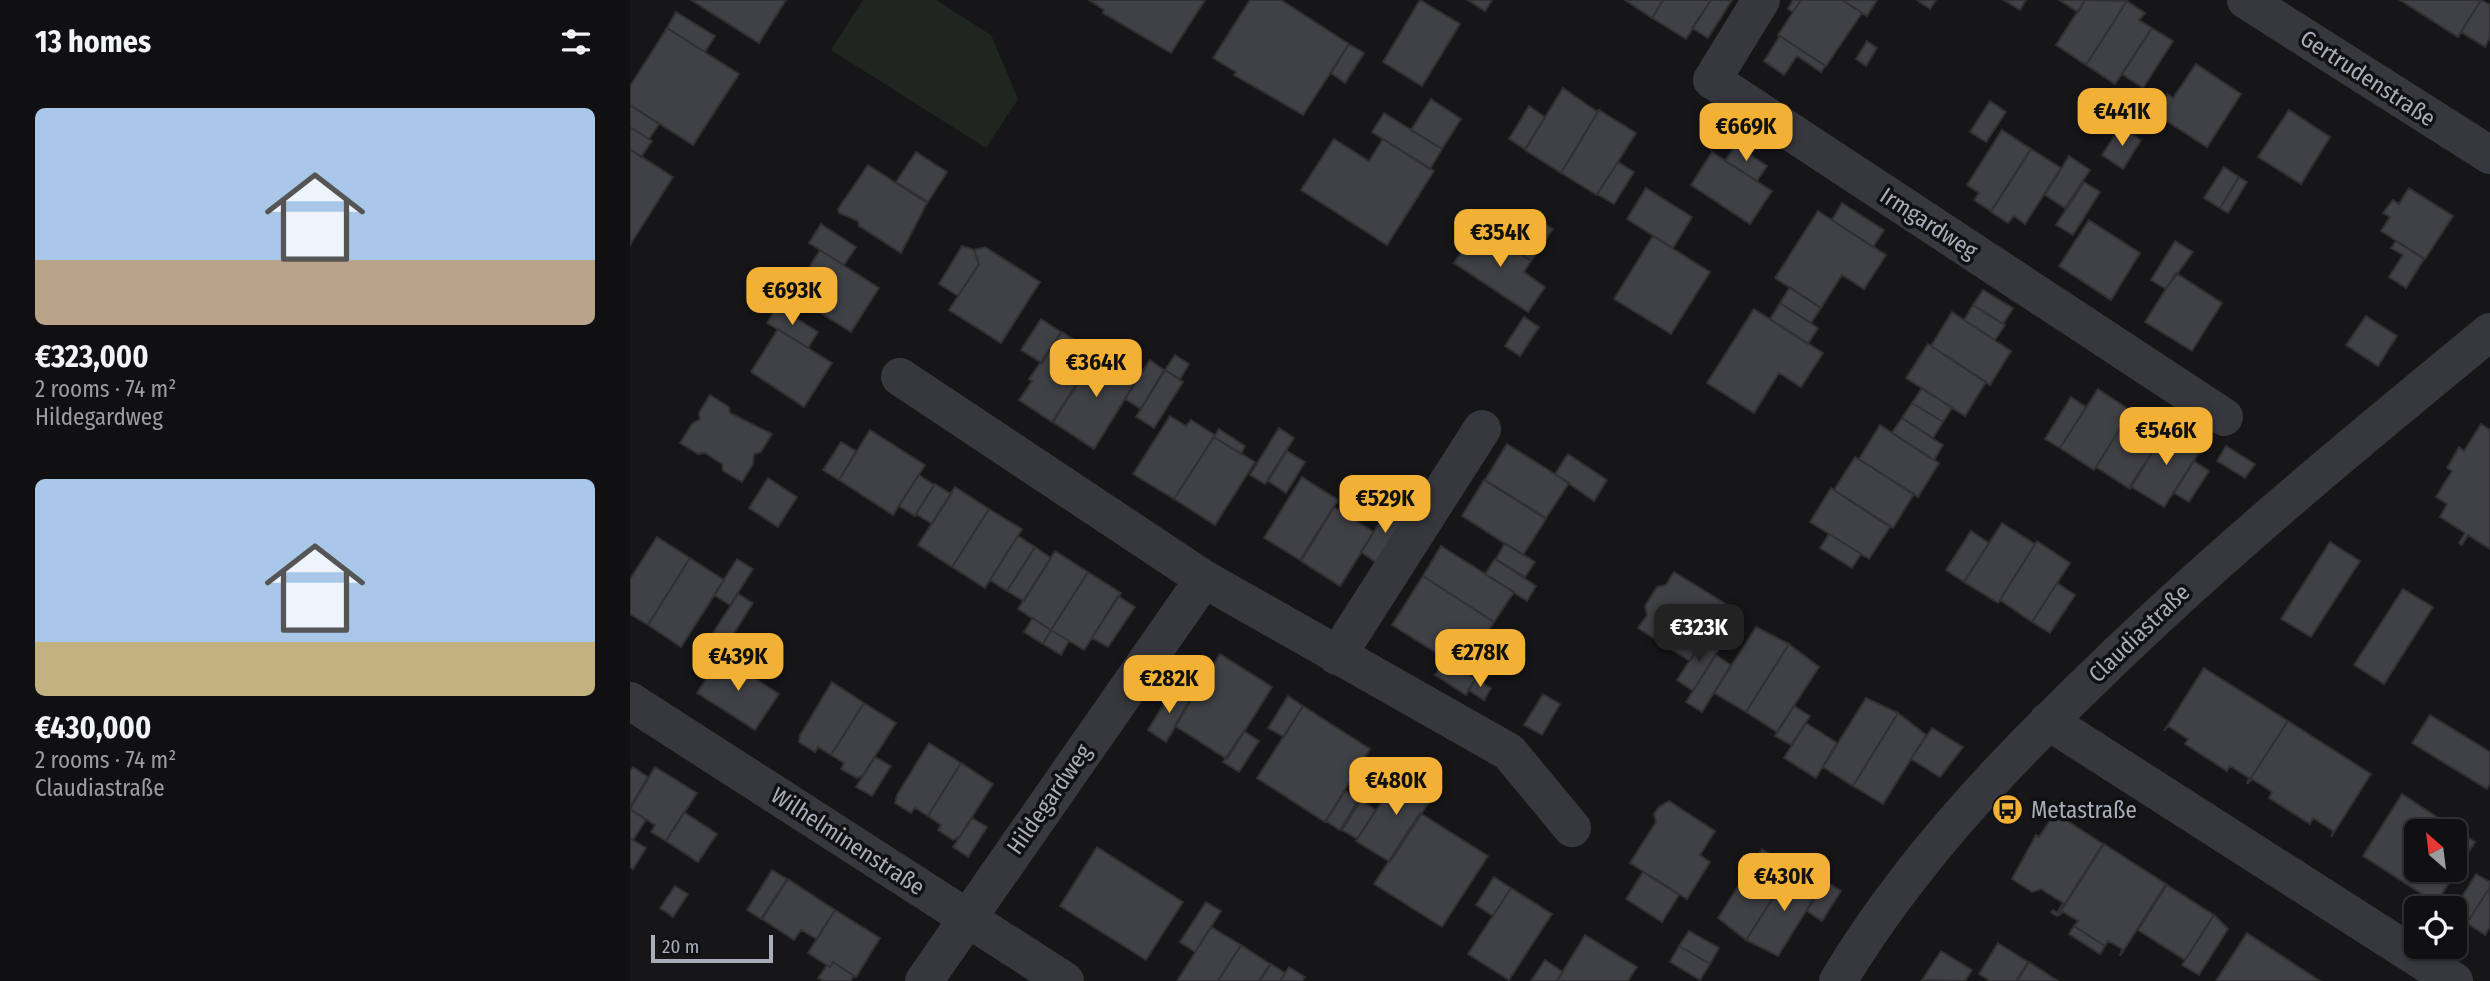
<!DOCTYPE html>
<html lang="en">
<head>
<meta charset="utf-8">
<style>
	body { margin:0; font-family:"Fira Sans Condensed",sans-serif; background:#19191b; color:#f1f3f6; height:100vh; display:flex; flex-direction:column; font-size:26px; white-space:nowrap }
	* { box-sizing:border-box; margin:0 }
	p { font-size:23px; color:#9c9d9f }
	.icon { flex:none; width:38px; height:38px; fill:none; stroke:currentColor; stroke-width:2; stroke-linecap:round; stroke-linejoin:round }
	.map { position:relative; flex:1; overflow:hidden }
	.sheet { display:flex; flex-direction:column; background:#101012; width:630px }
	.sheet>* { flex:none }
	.needle { width:46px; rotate:332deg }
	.tools { position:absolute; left:1774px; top:819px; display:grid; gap:14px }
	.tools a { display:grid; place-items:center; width:63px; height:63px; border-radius:10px; background:#101012; box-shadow:0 2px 5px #0004,0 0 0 2px #303032; font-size:35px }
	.scale { position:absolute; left:21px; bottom:18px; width:122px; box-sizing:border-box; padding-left:7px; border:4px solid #a8adb8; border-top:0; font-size:19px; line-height:24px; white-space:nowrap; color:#a8adb8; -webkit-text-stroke:5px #111113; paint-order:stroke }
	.price { position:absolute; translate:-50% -60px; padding:0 16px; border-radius:14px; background:#f2b134; color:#111; font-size:23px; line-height:46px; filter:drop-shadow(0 2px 4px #0008) }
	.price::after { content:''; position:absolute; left:50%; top:42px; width:21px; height:16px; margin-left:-10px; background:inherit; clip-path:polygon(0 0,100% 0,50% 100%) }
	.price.active { background:#222; color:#fff }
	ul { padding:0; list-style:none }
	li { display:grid; align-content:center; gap:14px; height:371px; padding:0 35px }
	li span { display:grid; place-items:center; height:217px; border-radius:10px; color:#555 }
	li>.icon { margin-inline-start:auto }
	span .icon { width:126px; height:126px; fill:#fffc; stroke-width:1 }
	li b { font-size:30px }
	h2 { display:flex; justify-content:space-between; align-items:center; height:84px; padding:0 35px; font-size:30px }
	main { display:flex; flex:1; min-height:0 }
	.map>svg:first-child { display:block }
	.green { fill:#1e261f }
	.building { fill:#404145; stroke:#303034; stroke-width:2; fill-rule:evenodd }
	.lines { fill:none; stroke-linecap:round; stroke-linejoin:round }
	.street { stroke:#37383d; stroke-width:38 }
	.labels { text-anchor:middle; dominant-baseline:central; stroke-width:7; stroke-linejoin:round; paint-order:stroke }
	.street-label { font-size:23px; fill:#a8adb8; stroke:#111113 }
	.poi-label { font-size:23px; fill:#a8adb8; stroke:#111113; text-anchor:start }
</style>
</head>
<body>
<main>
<section class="sheet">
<h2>13 homes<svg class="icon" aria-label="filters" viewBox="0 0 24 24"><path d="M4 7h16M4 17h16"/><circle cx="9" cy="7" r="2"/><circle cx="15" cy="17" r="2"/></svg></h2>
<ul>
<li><span style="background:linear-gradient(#a9c7e8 70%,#b9a48a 0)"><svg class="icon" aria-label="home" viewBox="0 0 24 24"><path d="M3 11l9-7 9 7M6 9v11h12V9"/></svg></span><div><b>€323,000</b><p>2 rooms · 74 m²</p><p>Hildegardweg</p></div></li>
<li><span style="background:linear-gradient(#a9c7e8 75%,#c2b280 0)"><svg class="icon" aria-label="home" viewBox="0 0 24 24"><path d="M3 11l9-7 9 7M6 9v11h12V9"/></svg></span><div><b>€430,000</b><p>2 rooms · 74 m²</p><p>Claudiastraße</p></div></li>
</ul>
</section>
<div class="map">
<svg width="1860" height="981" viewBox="0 0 1860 981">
	<rect width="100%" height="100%" fill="#161618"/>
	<path class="green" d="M 233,0 L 306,0 L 361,35 L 388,99 L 356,148 L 201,50 Z"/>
	<path class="building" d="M 61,0 L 156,0 L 129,43 Z
		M 459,0 L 575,0 L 541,53 L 473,13 L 474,10 Z
		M 620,0 L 651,0 L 719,44 L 673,115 L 604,75 L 606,72 L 583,58 Z
		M 790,0 L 830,24 L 792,86 L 753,62 Z
		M 838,0 L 862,0 L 855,11 Z
		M 995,0 L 1033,0 L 1022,18 Z
		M 1033,0 L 1081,0 L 1056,39 L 1022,18 Z
		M 1081,0 L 1102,0 L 1078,38 L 1062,28 Z
		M 1163,0 L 1171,0 L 1163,12 L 1158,9 Z
		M 1171,0 L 1212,0 L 1232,13 L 1196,66 L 1148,35 Z
		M 1212,0 L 1247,0 L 1237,16 Z
		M 1287,0 L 1306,0 L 1300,9 Z
		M 1374,0 L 1396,0 L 1390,10 Z
		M 1429,0 L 1455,0 L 1448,12 Z
		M 1455,0 L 1497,1 L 1456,65 L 1426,45 Z
		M 1770,0 L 1851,0 L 1828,37 Z
		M 1851,0 L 1860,5 L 1860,38 L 1855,47 L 1831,32 Z
		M 1497,1 L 1515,13 L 1509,20 L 1522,28 L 1485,84 L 1456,65 Z
		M 46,12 L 85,36 L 75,52 L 37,28 Z
		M 37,28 L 109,74 L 63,145 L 0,105 L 0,86 Z
		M 1522,28 L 1543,41 L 1513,88 L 1492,74 Z
		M 1150,36 L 1195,66 L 1191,72 L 1167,56 L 1154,75 L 1134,61 Z
		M 1237,41 L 1247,48 L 1236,66 L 1226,59 Z
		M 719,44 L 734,53 L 715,83 L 701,73 Z
		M 1566,64 L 1611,94 L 1577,147 L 1524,113 L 1537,94 L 1543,98 Z
		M 933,88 L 966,111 L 969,110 L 931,173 L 895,150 Z
		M 801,99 L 831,119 L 812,149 L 781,130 Z
		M 1360,101 L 1376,112 L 1356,142 L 1340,132 Z
		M 0,105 L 29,124 L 19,139 L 0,127 Z
		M 899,106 L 915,117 L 895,149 L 879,139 Z
		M 969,110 L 1006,133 L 967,195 L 931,173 Z
		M 1659,110 L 1700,137 L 1671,184 L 1628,157 Z
		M 754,113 L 812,149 L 800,169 L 742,132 Z
		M 0,127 L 22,141 L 11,157 L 0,149 Z
		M 1490,127 L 1511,140 L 1493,169 L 1472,155 Z
		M 1372,130 L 1401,149 L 1361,211 L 1344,200 L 1349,193 L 1337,185 Z
		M 704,139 L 739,161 L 753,139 L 804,171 L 757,245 L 671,190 Z
		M 1106,145 L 1137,166 L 1127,181 L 1095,161 Z
		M 0,149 L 43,177 L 0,245 Z
		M 1401,149 L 1431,168 L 1395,224 L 1384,216 L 1378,223 L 1361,212 Z
		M 286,152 L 317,172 L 298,202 L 266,182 Z
		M 1082,152 L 1142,191 L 1120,224 L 1061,185 Z
		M 1439,156 L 1460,170 L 1435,208 L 1415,195 Z
		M 988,162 L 1004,172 L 984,204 L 967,194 Z
		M 238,165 L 297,203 L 271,253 L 229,226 L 228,221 L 209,213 L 208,209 Z
		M 1594,167 L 1609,177 L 1590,208 L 1574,198 Z
		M 1609,177 L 1617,182 L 1598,213 L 1590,208 Z
		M 1454,182 L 1470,192 L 1443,235 L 1426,225 Z
		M 1016,188 L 1062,217 L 1043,248 L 997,219 Z
		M 1779,188 L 1823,216 L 1795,259 L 1751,231 L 1760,217 L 1753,213 L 1763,200 L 1769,204 Z
		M 1212,203 L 1254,230 L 1243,247 L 1202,220 Z
		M 1188,211 L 1256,255 L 1234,289 L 1212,275 L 1191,308 L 1145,278 Z
		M 900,214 L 923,229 L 901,261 L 878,245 Z
		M 1459,220 L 1510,253 L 1481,300 L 1429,266 Z
		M 191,224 L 226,247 L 214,265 L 179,243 Z
		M 850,226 L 901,261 L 894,272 L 915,287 L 898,312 L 824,263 Z
		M 1023,236 L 1080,272 L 1041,334 L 984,299 Z
		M 1545,241 L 1563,252 L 1536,289 L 1521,280 Z
		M 1766,241 L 1794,259 L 1776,288 L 1759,277 L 1773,255 L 1761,248 Z
		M 332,246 L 344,250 L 349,264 L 328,296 L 309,284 Z
		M 355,247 L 410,282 L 371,343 L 319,310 L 349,264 L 344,250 Z
		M 190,250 L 249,288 L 221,332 L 162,295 Z
		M 1546,273 L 1592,303 L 1562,351 L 1515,322 Z
		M 1160,287 L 1191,308 L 1181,323 L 1150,303 Z
		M 1353,290 L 1383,308 L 1373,324 L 1343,305 Z
		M 1150,303 L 1188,328 L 1178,344 L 1140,319 Z
		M 1343,305 L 1375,325 L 1365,340 L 1334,320 Z
		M 147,306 L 188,332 L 178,348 L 137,323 Z
		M 1124,309 L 1193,353 L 1171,387 L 1149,373 L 1124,413 L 1077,383 Z
		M 1322,312 L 1381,351 L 1360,385 L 1301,346 Z
		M 1736,316 L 1767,336 L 1748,366 L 1716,345 Z
		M 894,317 L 909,327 L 890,356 L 875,346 Z
		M 411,319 L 431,332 L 412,363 L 391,350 Z
		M 148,329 L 202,363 L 174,407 L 121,372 Z
		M 432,332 L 466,354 L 422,422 L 389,400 L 402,381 L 399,379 Z
		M 1298,344 L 1356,382 L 1335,416 L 1276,378 Z
		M 469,350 L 495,368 L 502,367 L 503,373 L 509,376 L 464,449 L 423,422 Z
		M 545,355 L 559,364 L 550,379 L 535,370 Z
		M 520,360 L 534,370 L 511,409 L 495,399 Z
		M 535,370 L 553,382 L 524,428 L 506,417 Z
		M 1292,388 L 1322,408 L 1313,422 L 1282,403 Z
		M 1468,389 L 1501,411 L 1464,470 L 1430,448 Z
		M 80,395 L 99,407 L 100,413 L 142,434 L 131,452 L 124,454 L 123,464 L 112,482 L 93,471 L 92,464 L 75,453 L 68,454 L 50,443 L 62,424 L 70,419 L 69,413 Z
		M 1441,397 L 1456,407 L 1430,448 L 1415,439 Z
		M 1282,403 L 1313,422 L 1303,438 L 1272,418 Z
		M 1503,408 L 1536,430 L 1500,489 L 1466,467 Z
		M 540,416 L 556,426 L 561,420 L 585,435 L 544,499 L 503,474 Z
		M 1272,418 L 1313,445 L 1304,460 L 1262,433 Z
		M 1851,424 L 1860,430 L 1860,549 L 1838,535 L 1832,545 L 1829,543 L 1835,533 L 1810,517 L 1817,504 L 1806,497 L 1822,471 L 1817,468 L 1829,447 L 1834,451 Z
		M 1250,425 L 1309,463 L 1288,497 L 1229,459 Z
		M 1539,427 L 1572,448 L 1534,507 L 1500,486 Z
		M 649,428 L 664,438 L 635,484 L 620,475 Z
		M 589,429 L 615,446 L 611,454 L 584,437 Z
		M 240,430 L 295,465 L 263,515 L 209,480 Z
		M 584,437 L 625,462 L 585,525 L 544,499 Z
		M 211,442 L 226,451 L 209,480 L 193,470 Z
		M 877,444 L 939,483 L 916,518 L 855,480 Z
		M 1596,446 L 1625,464 L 1615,478 L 1587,461 Z
		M 657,451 L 675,462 L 656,493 L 638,481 Z
		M 938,454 L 977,480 L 964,501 L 925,474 Z
		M 1225,457 L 1284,494 L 1263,528 L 1204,490 Z
		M 1564,461 L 1579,471 L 1559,502 L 1544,493 Z
		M 289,475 L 304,485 L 285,516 L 269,506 Z
		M 672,477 L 708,500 L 670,560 L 634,538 Z
		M 138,478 L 167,497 L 148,527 L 119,508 Z
		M 854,480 L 916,519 L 893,555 L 832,516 Z
		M 305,484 L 321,494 L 302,524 L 286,514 Z
		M 325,487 L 359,509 L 322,567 L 288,545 Z
		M 1201,488 L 1260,527 L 1239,559 L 1180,522 Z
		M 760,506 L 779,518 L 750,565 L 731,552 Z
		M 704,507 L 744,532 L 710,586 L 671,561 Z
		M 359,509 L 392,529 L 355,588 L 322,567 Z
		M 1372,523 L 1405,544 L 1368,603 L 1334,582 Z
		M 1341,531 L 1359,543 L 1334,582 L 1316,570 Z
		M 1199,534 L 1231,554 L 1222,568 L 1190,548 Z
		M 388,536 L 405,547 L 377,591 L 360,580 Z
		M 27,537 L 60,558 L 18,625 L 0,614 L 0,579 Z
		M 1407,541 L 1440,563 L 1402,622 L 1370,600 Z
		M 1700,542 L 1730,561 L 1681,637 L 1651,619 Z
		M 875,543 L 905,562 L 895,577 L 866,559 Z
		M 811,546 L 884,592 L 864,622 L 793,576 Z
		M 405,547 L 421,558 L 394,601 L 377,591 Z
		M 425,551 L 458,572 L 421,630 L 388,609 Z
		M 60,558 L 94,580 L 51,647 L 18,625 Z
		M 107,559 L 123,569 L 100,605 L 84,595 Z
		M 865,559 L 906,586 L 897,601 L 855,574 Z
		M 458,572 L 491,593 L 454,650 L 421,630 Z
		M 1044,572 L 1096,604 L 1060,661 L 1008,628 L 1017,615 L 1015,606 L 1027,587 L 1036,585 Z
		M 793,576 L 864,622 L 834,670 L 762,625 Z
		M 1427,583 L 1445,595 L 1420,633 L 1402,622 Z
		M 1773,589 L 1803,607 L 1754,684 L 1724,665 Z
		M 108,594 L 123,603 L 94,649 L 79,639 Z
		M 488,596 L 505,607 L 478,647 L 462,638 Z
		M 403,618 L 421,630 L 413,644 L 394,632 Z
		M 1126,627 L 1159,644 L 1116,712 L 1084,693 Z
		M 421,630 L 439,641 L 431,655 L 413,644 Z
		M 1075,637 L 1090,647 L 1063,691 L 1047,680 Z
		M 1159,644 L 1189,667 L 1147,732 L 1116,712 Z
		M 590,654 L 642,687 L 597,759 L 545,726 L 573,676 L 575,678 Z
		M 1086,655 L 1101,665 L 1072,712 L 1056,702 Z
		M 91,656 L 149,694 L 125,730 L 67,693 Z
		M 815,659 L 846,679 L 836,695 L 805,675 Z
		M 1574,668 L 1658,721 L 1617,784 L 1619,778 L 1600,766 L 1597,771 L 1555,744 L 1558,739 L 1538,726 L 1534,731 Z
		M 846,679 L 861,688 L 854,700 L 838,690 Z
		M 202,682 L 234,703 L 201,755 L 188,747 L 185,752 L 169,742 L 170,735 Z
		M 543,689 L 561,700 L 536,742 L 518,730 Z
		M 913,694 L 930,704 L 912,735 L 894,725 Z
		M 658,696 L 673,706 L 654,737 L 638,728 Z
		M 1236,698 L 1268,713 L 1223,786 L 1193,767 Z
		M 234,703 L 266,723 L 233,775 L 227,778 L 211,769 L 214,763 L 201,755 Z
		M 673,706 L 740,749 L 695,822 L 627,778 Z
		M 1164,706 L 1180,716 L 1161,745 L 1145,736 Z
		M 1268,713 L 1296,735 L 1253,804 L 1223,786 Z
		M 1800,715 L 1860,752 L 1860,783 L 1857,789 L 1782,743 Z
		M 1658,721 L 1741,774 L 1701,837 L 1703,831 L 1683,818 L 1680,824 L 1639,798 L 1642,792 L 1622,779 L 1617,784 Z
		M 1176,723 L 1207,743 L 1186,778 L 1154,758 Z
		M 1302,728 L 1333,747 L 1310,777 L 1281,759 Z
		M 614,731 L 629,741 L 609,772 L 593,762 Z
		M 299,743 L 331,763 L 298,816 L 285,808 L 281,813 L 265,803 L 267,795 Z
		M 245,757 L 261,766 L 242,796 L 226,787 Z
		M 331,763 L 363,784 L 330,836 L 323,840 L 308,830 L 311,825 L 298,816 Z
		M 3,767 L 18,777 L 0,807 L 0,771 Z
		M 25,767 L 67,793 L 36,841 L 21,832 L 25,825 L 0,809 Z
		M 771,772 L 805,793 L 760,862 L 726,841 Z
		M 715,791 L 729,800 L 710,830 L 696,821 Z
		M 1772,794 L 1845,842 L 1806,903 L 1733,856 ZM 1787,831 L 1825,831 L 1825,870 L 1787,870 Z
		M 731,800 L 746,810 L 727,839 L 712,830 Z
		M 1039,801 L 1085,831 L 1070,855 L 1080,862 L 1057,899 L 1000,863 L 1026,822 L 1024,814 L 1029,807 Z
		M 0,809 L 16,820 L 3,840 L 0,838 Z
		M 54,812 L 87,834 L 68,862 L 36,841 Z
		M 790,813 L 858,856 L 812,927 L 744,884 Z
		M 1425,813 L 1473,844 L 1427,916 L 1421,912 L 1423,910 L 1427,913 L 1433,903 L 1411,889 L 1402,892 L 1382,879 L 1406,835 L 1409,837 Z
		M 342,818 L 357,827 L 338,857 L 323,847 Z
		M 0,838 L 16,848 L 3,869 L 0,867 Z
		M 1474,844 L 1536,884 L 1490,956 L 1492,949 L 1478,941 L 1475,946 L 1444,926 L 1448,921 L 1433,912 L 1428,916 Z
		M 467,847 L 553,902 L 516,960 L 430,906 Z
		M 1132,849 L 1162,868 L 1116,940 L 1088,918 Z
		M 1162,868 L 1191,887 L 1148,956 L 1116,940 Z
		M 142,870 L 157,879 L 131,919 L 117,910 Z
		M 1013,872 L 1049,895 L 1032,922 L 996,899 Z
		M 1846,874 L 1860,882 L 1860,887 L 1837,923 L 1825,916 L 1825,908 Z
		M 864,877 L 881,888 L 863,916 L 846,905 Z
		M 158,879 L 205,910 L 187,939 L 171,930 L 164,940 L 132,919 Z
		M 1195,881 L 1211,891 L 1192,921 L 1177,911 Z
		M 1537,885 L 1584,915 L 1555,960 L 1508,930 Z
		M 45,886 L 58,894 L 43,917 L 30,908 Z
		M 1860,887 L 1860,927 L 1855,935 L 1837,923 Z
		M 881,888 L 922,914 L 879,980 L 838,954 Z
		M 576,902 L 591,911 L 565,952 L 550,942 Z
		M 205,910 L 250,938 L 226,977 L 203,962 L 200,967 L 178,953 Z
		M 1584,915 L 1598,929 L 1569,975 L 1552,965 Z
		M 1444,926 L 1475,946 L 1470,954 L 1439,934 Z
		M 581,927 L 611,945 L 588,981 L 547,981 Z
		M 1059,931 L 1089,948 L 1080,964 L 1049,946 Z
		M 1617,933 L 1690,981 L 1586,981 Z
		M 955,935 L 1007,967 L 998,981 L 927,981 Z
		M 1368,943 L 1398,962 L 1386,981 L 1360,981 L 1349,974 Z
		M 611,945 L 640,964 L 629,981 L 588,981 Z
		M 1049,946 L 1080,964 L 1070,980 L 1040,962 Z
		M 1311,951 L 1342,970 L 1335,981 L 1292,980 Z
		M 915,960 L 933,972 L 927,981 L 901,981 Z
		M 203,962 L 224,976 L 220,981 L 194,981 L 188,978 L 197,965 L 200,967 Z
		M 1399,962 L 1428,981 L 1387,981 Z
		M 641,964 L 655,973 L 650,981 L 630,981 Z
		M 659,967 L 675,977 L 672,981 L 650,981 Z"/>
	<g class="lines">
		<path class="street" d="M 1131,0 L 1082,80 L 1594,417
			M 1616,0 L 1860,155
			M 270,377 L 574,579 L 879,752 L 942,828
			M 707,656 L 852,429
			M 0,701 L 435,981
			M 1418,721 L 1824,981
			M 294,981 L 574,579
			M 1208,981 C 1277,866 1369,768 1466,675 C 1591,553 1725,443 1860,332"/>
	</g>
	<defs>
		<symbol id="bus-disc" viewBox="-11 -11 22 22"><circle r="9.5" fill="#f2b134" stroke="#111113"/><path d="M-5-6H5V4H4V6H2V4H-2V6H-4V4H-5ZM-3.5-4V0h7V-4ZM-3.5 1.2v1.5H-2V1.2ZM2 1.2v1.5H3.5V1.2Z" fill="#111"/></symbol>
	</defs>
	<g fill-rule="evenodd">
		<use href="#bus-disc" x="1360" y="792" width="35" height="35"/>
	</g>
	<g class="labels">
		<g class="street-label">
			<text transform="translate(1738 78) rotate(33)">Gertrudenstraße</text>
			<text transform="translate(1299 223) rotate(33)">Irmgardweg</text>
			<text transform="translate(1509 633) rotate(-44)">Claudiastraße</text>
			<text transform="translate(419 799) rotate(-55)">Hildegardweg</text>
			<text transform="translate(218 841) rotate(33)">Wilhelminenstraße</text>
		</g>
		<g class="poi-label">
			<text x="1401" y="810">Metastraße</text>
		</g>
	</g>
</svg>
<div class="tools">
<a><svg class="needle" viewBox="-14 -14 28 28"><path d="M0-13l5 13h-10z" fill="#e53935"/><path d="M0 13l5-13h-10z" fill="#9c9d9f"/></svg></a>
<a><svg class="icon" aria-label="locate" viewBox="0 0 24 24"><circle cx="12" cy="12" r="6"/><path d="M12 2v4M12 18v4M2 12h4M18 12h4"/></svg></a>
</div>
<div class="scale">20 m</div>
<b class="price" style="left:1492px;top:148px">€441K</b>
<b class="price" style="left:1116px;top:163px">€669K</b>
<b class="price" style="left:870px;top:269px">€354K</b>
<b class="price" style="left:162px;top:327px">€693K</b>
<b class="price" style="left:466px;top:399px">€364K</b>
<b class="price" style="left:1536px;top:467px">€546K</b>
<b class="price" style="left:755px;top:535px">€529K</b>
<b class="price active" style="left:1069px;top:664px">€323K</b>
<b class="price" style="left:850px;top:689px">€278K</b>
<b class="price" style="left:108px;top:693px">€439K</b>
<b class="price" style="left:539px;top:715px">€282K</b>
<b class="price" style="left:766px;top:817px">€480K</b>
<b class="price" style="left:1154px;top:913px">€430K</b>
</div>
</main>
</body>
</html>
